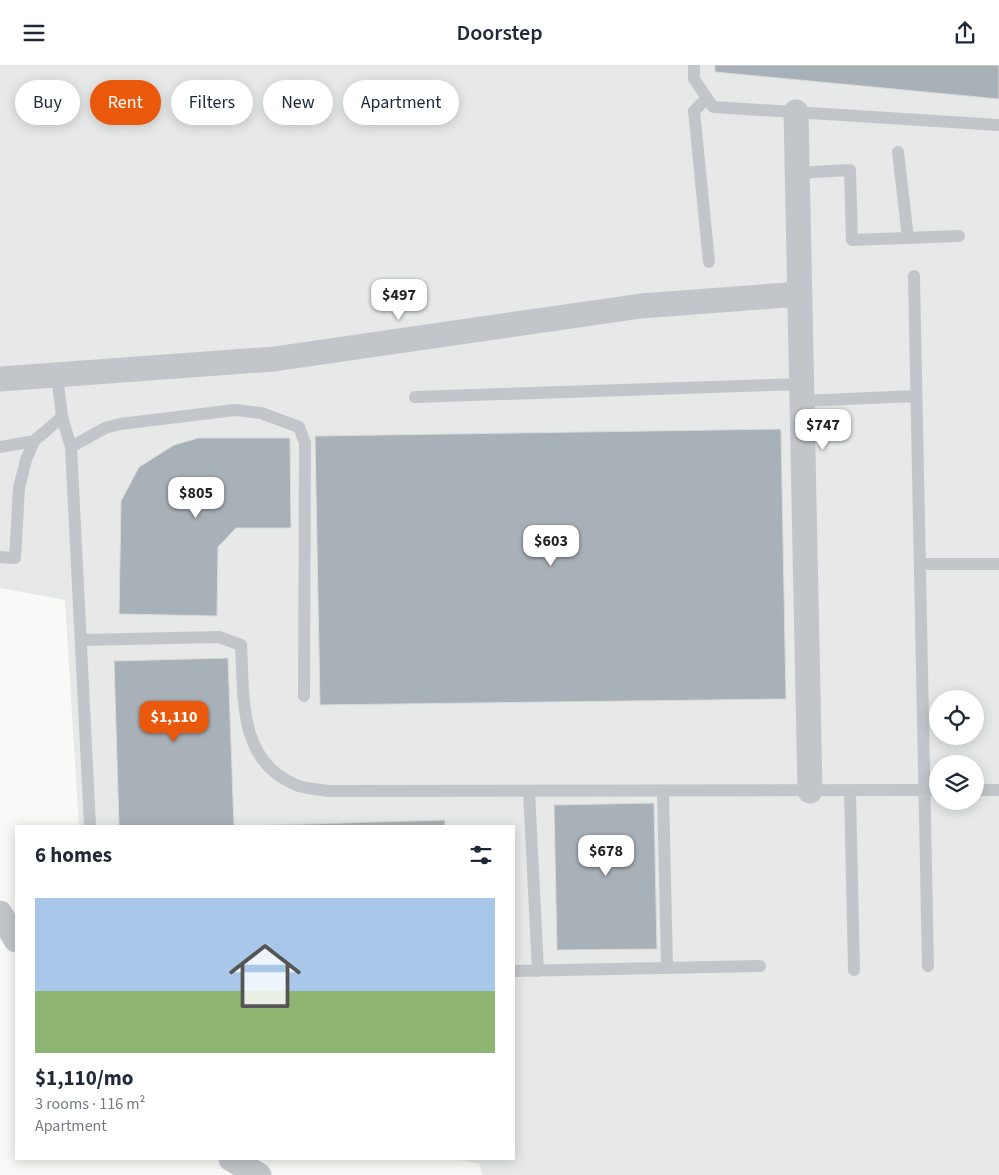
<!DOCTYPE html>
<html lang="en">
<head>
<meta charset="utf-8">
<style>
	body { margin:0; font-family:"Source Sans 3",sans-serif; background:#f6f6f7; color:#1f2937; height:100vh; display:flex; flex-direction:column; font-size:19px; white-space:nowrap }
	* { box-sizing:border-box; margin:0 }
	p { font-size:16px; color:#747a83 }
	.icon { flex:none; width:28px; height:28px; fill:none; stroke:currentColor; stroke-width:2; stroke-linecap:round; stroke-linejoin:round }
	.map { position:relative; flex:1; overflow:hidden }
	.drawer { position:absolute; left:15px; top:760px; width:500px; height:335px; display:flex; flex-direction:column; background:#fff; border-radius:0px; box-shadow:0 2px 12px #0003 }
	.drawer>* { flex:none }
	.top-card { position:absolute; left:15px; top:15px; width:500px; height:45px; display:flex; gap:10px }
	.tools { position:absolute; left:929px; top:625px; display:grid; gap:10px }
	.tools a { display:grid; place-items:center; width:55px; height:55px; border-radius:50%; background:#fff; box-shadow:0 2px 12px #0003; font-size:25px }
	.price { position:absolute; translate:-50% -42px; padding:0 11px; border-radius:10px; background:#fff; color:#222; font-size:16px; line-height:32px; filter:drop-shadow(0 1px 2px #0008) }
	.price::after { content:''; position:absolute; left:50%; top:30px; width:15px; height:11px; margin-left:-8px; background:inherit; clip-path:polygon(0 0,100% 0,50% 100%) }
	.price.on { background:#ea580c; color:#fff }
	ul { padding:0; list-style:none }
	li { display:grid; align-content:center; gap:10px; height:265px; padding:0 20px }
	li+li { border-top:1px solid #e0e1e3 }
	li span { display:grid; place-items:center; height:155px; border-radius:0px; color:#555 }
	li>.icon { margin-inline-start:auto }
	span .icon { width:90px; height:90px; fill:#fffc; stroke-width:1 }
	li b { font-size:21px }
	h2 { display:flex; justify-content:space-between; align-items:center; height:60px; padding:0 20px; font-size:21px }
	.tag { padding:0 18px; border-radius:22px; background:#fff; box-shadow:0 2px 12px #0003; font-size:18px; line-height:45px }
	.tag.on { background:#ea580c; color:#fff }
	header { display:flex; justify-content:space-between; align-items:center; height:65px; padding:0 20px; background:#fff; font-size:22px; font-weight:600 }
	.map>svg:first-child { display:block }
	.built { fill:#e7e8e8; fill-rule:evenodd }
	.building { fill:#a9b1b8; stroke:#dbdbd9 }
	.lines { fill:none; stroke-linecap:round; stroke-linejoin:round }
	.service { stroke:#c2c6cb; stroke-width:12 }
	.minor { stroke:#c2c6cb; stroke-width:25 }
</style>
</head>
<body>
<header><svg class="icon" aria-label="menu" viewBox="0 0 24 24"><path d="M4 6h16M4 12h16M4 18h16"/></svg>Doorstep<svg class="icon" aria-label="share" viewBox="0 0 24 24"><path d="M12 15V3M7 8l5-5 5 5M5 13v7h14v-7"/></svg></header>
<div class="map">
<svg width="999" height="1110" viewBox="0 0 999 1110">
	<rect width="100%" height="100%" fill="#f9f9f7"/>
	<path class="built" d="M 0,0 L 999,0 L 999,1110 L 482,1110 L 480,1099 L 456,1094 L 514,1094 L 514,761 L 79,761 L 65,535 L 0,523 ZM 938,634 L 975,634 L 975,671 L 938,671 ZM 938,699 L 975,699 L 975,736 L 938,736 Z"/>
	<path class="building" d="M 715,0 L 999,0 L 999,34 L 715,7 Z
		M 781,364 L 786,634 L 320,640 L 315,371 Z
		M 198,373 L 290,373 L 291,463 L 236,463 L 218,482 L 217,551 L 119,549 L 121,436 L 139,402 L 174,380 Z
		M 228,593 L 234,761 L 119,761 L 114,596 Z
		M 654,738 L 657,884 L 557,885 L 554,740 Z
		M 445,755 L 445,761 L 237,761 Z"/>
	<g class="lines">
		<path class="service" d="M 694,0 L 694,14 L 713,42 L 999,60
			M 707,33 L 694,46 L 709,197
			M 898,87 L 908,173
			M 797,108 L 850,105 L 852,175 L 959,171
			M 914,211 L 928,901
			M 57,310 L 62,352 L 71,382 L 90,761
			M 415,332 L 802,319
			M 802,336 L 916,331
			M 0,382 L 34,376
			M 71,382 L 105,363 L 120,359 L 235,345 L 261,348 L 299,362 L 305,378 L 304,631
			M 0,492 L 15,493 L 19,423 L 26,395 L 34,376 L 62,352
			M 920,499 L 999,499
			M 81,575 L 219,572 L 241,580 C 244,631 238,695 294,719 C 303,724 317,724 328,726 L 938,725
			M 975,725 L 999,725
			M 529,726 L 538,906
			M 663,726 L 667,903
			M 850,726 L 854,905
			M 514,906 L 760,901"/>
		<path class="minor" d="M 796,47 L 810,726
			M 0,314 L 274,294 L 641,241 L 800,229
			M 0,848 L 16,875
			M 231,1094 L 259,1110"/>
	</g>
</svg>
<div class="tools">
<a><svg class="icon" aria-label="locate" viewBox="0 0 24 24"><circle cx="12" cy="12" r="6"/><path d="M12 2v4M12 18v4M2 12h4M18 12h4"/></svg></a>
<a><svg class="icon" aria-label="layers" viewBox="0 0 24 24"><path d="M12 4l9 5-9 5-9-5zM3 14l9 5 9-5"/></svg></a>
</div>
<b class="price" style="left:399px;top:256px">$497</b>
<b class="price" style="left:823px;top:386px">$747</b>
<b class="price" style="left:196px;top:454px">$805</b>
<b class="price" style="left:551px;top:502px">$603</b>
<b class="price on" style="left:174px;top:678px">$1,110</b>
<b class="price" style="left:606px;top:812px">$678</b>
<div class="top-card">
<a class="tag">Buy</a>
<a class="tag on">Rent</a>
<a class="tag">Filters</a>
<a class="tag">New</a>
<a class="tag">Apartment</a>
</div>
<section class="drawer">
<h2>6 homes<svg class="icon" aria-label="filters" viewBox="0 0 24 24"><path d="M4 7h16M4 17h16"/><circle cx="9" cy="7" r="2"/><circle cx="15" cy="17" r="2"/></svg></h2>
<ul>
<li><span style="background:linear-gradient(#a9c7e8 60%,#8fb573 0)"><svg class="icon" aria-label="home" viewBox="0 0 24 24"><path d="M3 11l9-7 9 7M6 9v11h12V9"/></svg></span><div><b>$1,110/mo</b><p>3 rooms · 116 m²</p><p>Apartment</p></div></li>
</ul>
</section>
</div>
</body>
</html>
